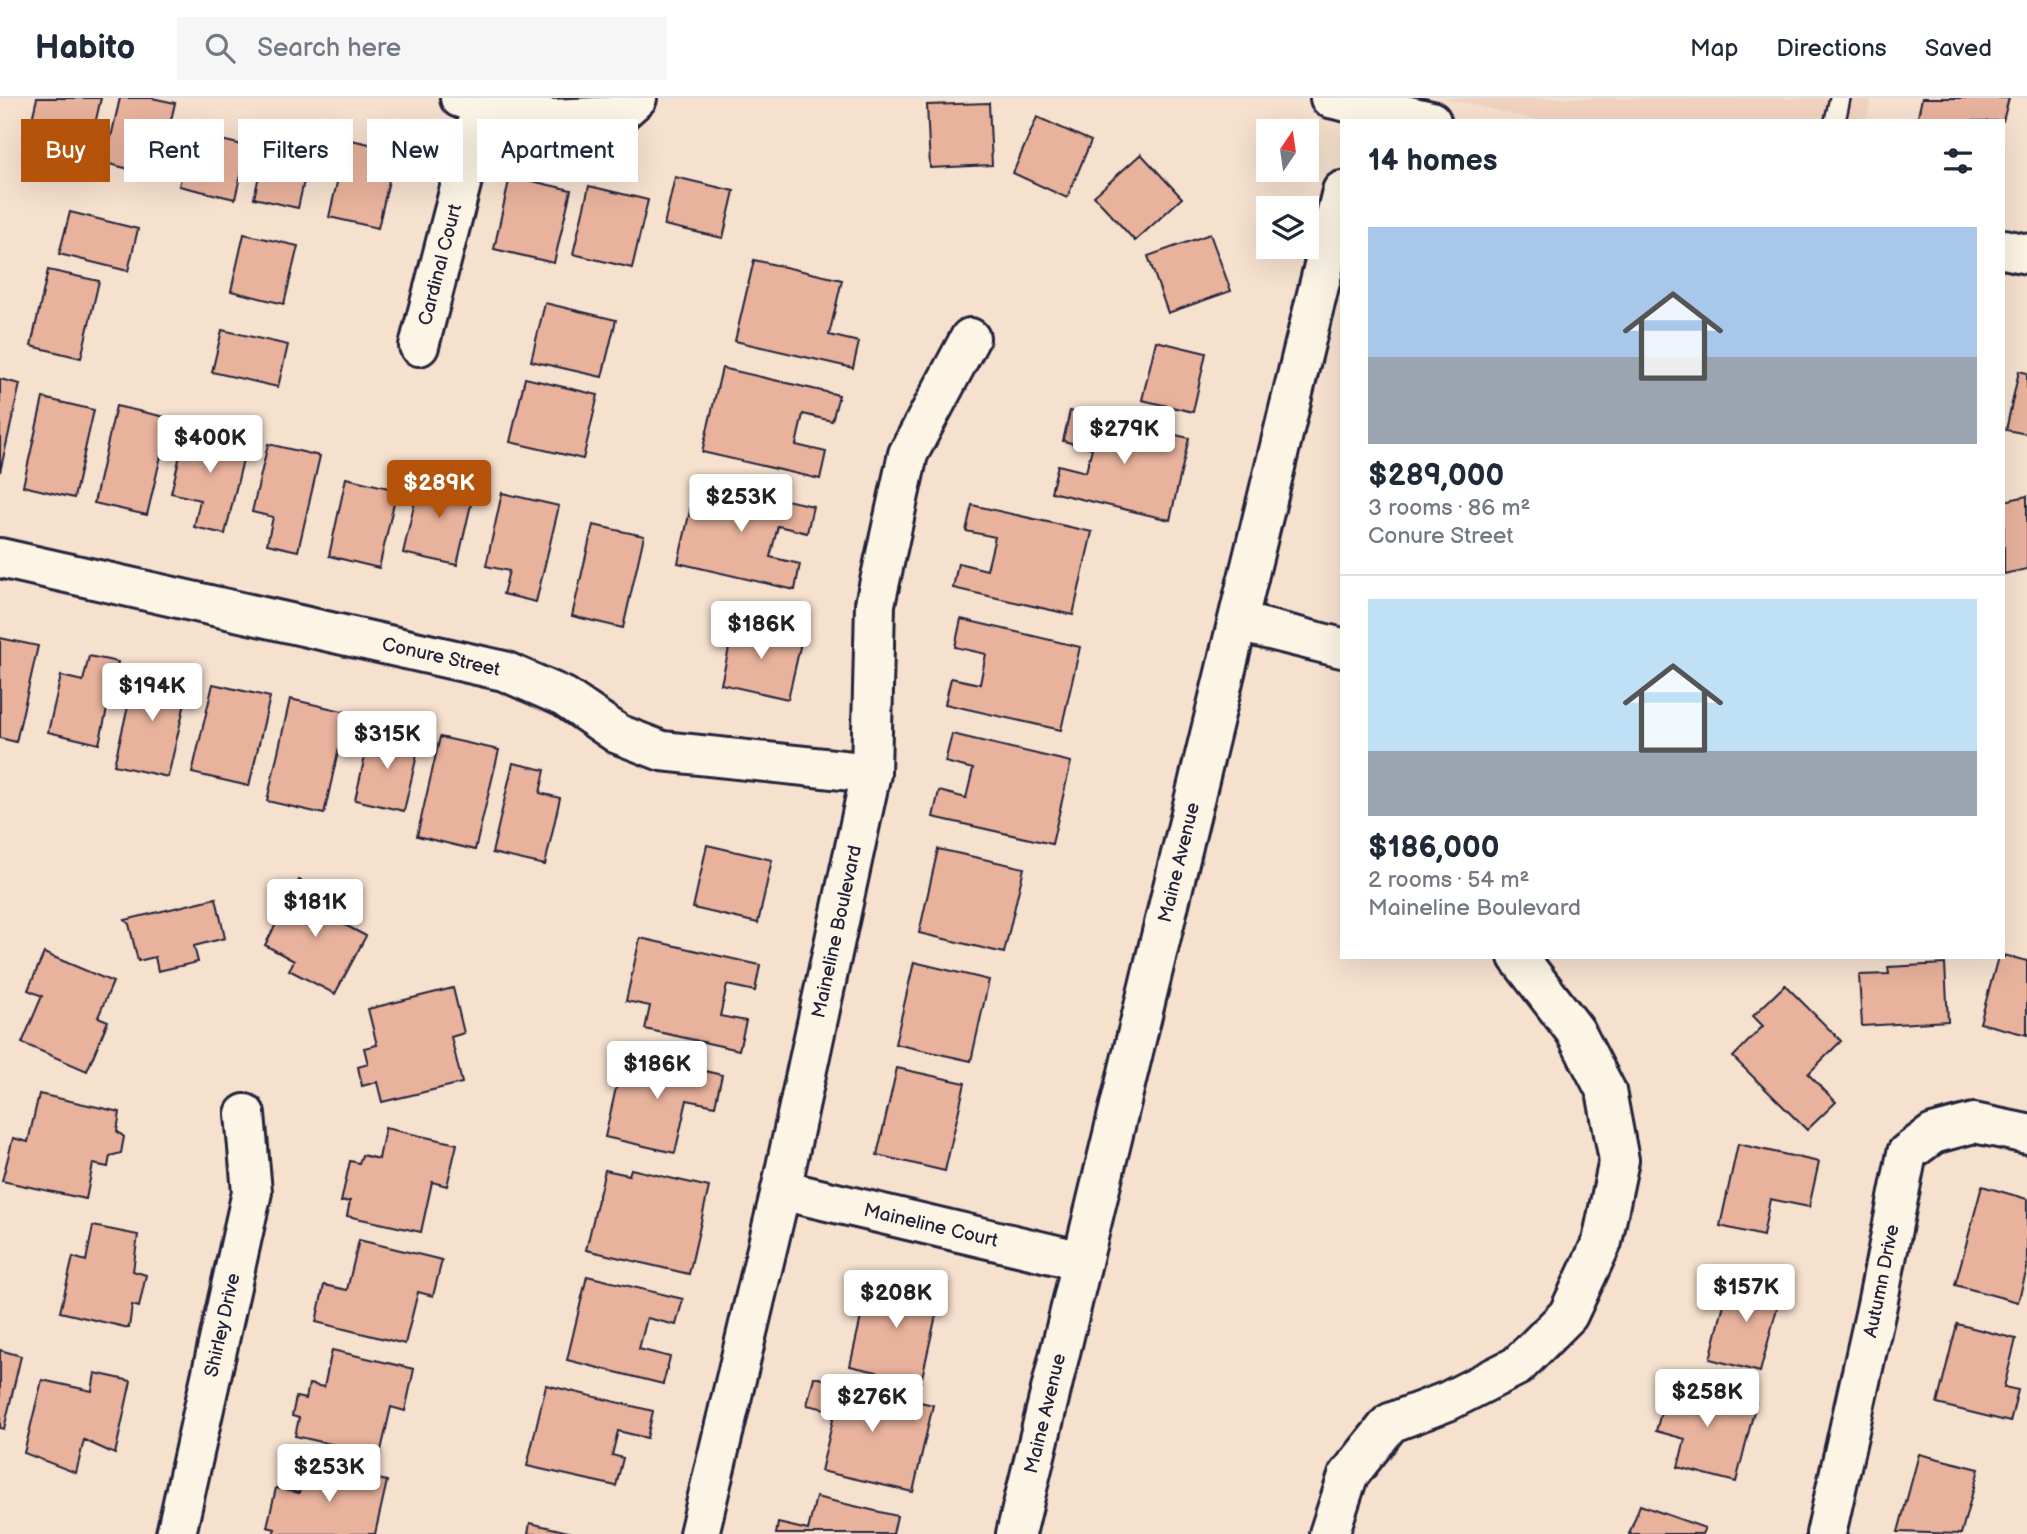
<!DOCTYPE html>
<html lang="en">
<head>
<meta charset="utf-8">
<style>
	body { margin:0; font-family:"Balsamiq Sans",sans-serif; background:#f6f6f7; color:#1f2937; height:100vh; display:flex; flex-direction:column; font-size:26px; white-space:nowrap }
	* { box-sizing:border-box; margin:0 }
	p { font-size:23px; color:#747a83 }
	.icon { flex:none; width:38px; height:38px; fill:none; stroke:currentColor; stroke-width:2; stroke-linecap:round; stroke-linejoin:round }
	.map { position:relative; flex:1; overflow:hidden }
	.panel { position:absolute; left:1340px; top:21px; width:665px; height:840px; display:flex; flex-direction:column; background:#fff; border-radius:0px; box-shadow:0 7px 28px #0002 }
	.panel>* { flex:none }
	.guide { position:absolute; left:21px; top:21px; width:665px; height:63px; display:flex; gap:14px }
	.needle { width:46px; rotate:13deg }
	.tools { position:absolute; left:1256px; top:21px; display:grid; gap:14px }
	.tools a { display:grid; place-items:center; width:63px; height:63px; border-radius:0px; background:#fff; box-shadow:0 7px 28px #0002; font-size:35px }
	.price { position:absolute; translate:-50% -60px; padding:0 16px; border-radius:7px; background:#fff; color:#222; font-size:23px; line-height:46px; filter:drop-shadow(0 2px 4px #0008) }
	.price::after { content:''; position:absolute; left:50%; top:42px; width:21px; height:16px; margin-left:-10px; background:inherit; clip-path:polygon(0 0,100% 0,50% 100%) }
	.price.selected { background:#b45309; color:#fff }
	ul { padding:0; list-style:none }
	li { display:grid; align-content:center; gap:14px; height:371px; padding:0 28px }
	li+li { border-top:2px solid #e0e1e3 }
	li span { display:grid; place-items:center; height:217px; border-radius:0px; color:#555 }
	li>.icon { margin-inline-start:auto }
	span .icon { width:126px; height:126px; fill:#fffc; stroke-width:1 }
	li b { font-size:30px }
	h2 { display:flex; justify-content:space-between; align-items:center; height:84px; padding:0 28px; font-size:30px }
	.tag { padding:0 24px; border-radius:0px; background:#fff; box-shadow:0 7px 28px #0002; font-size:24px; line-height:63px }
	.tag.selected { background:#b45309; color:#fff }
	header { display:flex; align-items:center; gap:42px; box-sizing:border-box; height:98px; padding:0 35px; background:#fff; border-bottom:2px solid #e0e1e3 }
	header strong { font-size:33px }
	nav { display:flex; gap:38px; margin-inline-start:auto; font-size:24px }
	.search { width:490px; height:63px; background:#f6f6f7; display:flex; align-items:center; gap:18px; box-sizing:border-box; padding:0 24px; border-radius:0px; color:#747a83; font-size:26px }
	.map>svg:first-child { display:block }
	.built { fill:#f2d3c0 }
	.building { fill:#e8b29c; stroke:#22223b; stroke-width:2 }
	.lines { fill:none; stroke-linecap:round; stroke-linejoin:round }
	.lane-casing { stroke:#22223b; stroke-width:24 }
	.street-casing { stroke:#22223b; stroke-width:44 }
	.secondary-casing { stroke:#22223b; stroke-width:44 }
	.lane { stroke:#fcf5e5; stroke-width:19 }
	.street { stroke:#fcf5e5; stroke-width:38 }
	.secondary { stroke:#fcf5e5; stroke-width:38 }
	.labels { text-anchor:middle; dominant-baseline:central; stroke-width:5; stroke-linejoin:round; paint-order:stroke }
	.street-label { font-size:19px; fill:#22223b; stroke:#fcf5e5 }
</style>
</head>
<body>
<header>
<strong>Habito</strong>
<div class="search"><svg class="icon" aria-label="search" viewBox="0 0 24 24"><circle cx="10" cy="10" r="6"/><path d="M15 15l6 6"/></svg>Search here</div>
<nav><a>Map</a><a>Directions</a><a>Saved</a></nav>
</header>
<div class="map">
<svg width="2027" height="1436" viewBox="0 0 2027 1436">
	<rect width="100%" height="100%" fill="#f6e1cf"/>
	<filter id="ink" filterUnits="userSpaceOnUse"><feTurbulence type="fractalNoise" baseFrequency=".0143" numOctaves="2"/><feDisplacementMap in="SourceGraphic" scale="14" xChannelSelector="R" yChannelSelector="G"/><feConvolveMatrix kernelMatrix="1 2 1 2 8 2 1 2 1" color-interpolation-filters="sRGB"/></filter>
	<g filter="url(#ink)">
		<path class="built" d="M 1443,0 L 1872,0 L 1866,23 L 1541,23 Z"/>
		<path class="building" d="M 37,0 L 101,0 L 86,65 L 25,51 Z
			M 120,0 L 152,0 L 175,5 L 158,78 L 105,65 Z
			M 1922,0 L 2009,0 L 2003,23 L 1917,23 Z
			M 989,5 L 992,67 L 930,70 L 927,7 Z
			M 1037,19 L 1091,43 L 1067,100 L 1013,75 Z
			M 269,33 L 313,43 L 298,110 L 254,100 Z
			M 191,35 L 247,48 L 235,101 L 179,88 Z
			M 347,41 L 396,52 L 378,130 L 329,119 Z
			M 1141,56 L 1182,100 L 1135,143 L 1094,98 Z
			M 510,78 L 571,92 L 554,165 L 494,151 Z
			M 675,79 L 734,93 L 723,140 L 664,127 Z
			M 589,88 L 648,102 L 632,170 L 573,156 Z
			M 70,114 L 138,131 L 128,173 L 59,156 Z
			M 244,136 L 298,148 L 284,206 L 231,193 Z
			M 1210,136 L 1231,193 L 1168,215 L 1148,158 Z
			M 754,162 L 842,182 L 829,237 L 859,244 L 853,270 L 735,243 Z
			M 48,172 L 99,183 L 81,260 L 31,248 Z
			M 545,205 L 616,222 L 602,279 L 531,263 Z
			M 222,232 L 288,247 L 278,289 L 212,274 Z
			M 1156,243 L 1206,255 L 1193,314 L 1142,302 Z
			M 722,270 L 839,297 L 832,323 L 803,316 L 796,347 L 826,354 L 820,381 L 702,354 Z
			M 2019,273 L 2027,275 L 2027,336 L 2006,332 Z
			M 525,280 L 598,297 L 583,361 L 510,344 Z
			M 0,281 L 20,286 L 0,374 Z
			M 43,300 L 94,312 L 74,400 L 23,388 Z
			M 116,308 L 170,320 L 147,417 L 94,405 Z
			M 1070,313 L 1189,340 L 1170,422 L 1051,394 L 1058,367 L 1086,374 L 1092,350 L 1063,343 Z
			M 187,328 L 248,341 L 225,436 L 194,429 L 200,402 L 171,395 Z
			M 268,346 L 320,358 L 298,453 L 267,446 L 273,419 L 252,414 Z
			M 421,377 L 475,389 L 457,467 L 403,455 Z
			M 346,380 L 397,392 L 379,470 L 329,458 Z
			M 697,382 L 813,408 L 807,435 L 778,428 L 770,459 L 800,466 L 795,492 L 678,465 Z
			M 502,395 L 559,408 L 536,504 L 503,496 L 509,473 L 486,468 Z
			M 2027,398 L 2027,471 L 2004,476 L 2004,403 Z
			M 972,407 L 1092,434 L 1073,517 L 953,490 L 958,465 L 987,472 L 995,439 L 966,433 Z
			M 593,427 L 644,438 L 623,530 L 572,518 Z
			M 961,521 L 1080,549 L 1061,632 L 945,606 L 951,580 L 980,586 L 986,556 L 955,549 Z
			M 735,524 L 802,540 L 788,601 L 721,586 Z
			M 0,540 L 38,548 L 16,644 L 0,640 Z
			M 89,558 L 118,564 L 99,646 L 48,634 L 61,578 L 83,583 Z
			M 137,571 L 190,583 L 168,679 L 114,667 Z
			M 213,586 L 270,599 L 249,688 L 192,675 Z
			M 290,601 L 347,614 L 324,716 L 267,703 Z
			M 371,632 L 420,644 L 404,713 L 355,702 Z
			M 952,636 L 1071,664 L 1052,746 L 933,719 L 939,693 L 966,700 L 973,671 L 945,664 Z
			M 440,639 L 499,652 L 475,752 L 417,738 Z
			M 513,665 L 545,672 L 540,695 L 560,700 L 545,767 L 492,755 Z
			M 707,747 L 772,762 L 758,825 L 693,810 Z
			M 938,751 L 1024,770 L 1004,855 L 919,835 Z
			M 299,782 L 334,800 L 326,817 L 366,838 L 335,896 L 289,872 L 294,863 L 265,847 Z
			M 216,800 L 225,840 L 194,848 L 198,864 L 158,873 L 155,859 L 138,863 L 129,826 L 125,822 Z
			M 640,840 L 760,867 L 755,893 L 727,887 L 720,918 L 746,923 L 739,952 L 645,931 L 650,908 L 626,903 Z
			M 44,855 L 113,884 L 98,919 L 108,923 L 87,973 L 22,945 L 42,898 L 28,892 Z
			M 2004,857 L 2027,863 L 2027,937 L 1980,925 L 1998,859 L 2004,859 Z
			M 914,864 L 989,882 L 971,963 L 895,946 Z
			M 1945,866 L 1948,923 L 1862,928 L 1859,877 L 1889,876 L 1888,869 Z
			M 1785,887 L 1841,943 L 1808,976 L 1836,1004 L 1807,1032 L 1733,959 L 1763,928 L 1753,918 Z
			M 453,890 L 464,935 L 451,939 L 462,985 L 382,1004 L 377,984 L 362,988 L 358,969 L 368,966 L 364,950 L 377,947 L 368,911 Z
			M 624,954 L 722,977 L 715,1008 L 687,1002 L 675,1055 L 605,1039 Z
			M 897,970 L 965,985 L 945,1073 L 877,1057 Z
			M 39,996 L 120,1014 L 117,1033 L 124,1039 L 121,1055 L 110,1058 L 108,1069 L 93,1066 L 86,1101 L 2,1083 L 13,1040 L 28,1044 Z
			M 385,1030 L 457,1046 L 447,1088 L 432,1084 L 421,1134 L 347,1118 L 350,1103 L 341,1104 L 350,1063 L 359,1065 L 362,1057 L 379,1061 Z
			M 1738,1046 L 1819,1064 L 1809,1109 L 1770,1101 L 1763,1138 L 1720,1128 Z
			M 631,1071 L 709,1089 L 689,1176 L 586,1152 L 605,1072 L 629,1077 Z
			M 1982,1088 L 2027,1101 L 2027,1171 L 2018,1204 L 1955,1187 Z
			M 93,1128 L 138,1137 L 133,1173 L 146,1177 L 139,1209 L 132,1207 L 129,1230 L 60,1214 L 73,1159 L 86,1163 Z
			M 359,1142 L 442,1162 L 433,1198 L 418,1194 L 405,1246 L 316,1224 L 324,1187 L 347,1192 Z
			M 587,1178 L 683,1201 L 676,1227 L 647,1220 L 639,1251 L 670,1259 L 663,1286 L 567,1262 Z
			M 1731,1178 L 1782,1191 L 1760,1274 L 1710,1261 Z
			M 870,1179 L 941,1195 L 921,1284 L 850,1268 Z
			M 1957,1226 L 2016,1241 L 2004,1289 L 2018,1292 L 2010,1324 L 1937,1306 Z
			M 0,1252 L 21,1258 L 4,1331 L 0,1330 Z
			M 332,1252 L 414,1271 L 405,1313 L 391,1309 L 380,1357 L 295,1338 L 299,1320 L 292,1318 L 296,1299 L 306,1301 L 309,1286 L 324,1289 Z
			M 95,1275 L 131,1283 L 115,1356 L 84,1342 L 76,1375 L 24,1355 L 42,1282 L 92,1293 Z
			M 814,1279 L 933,1307 L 913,1394 L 821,1373 L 835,1313 L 807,1307 Z
			M 1670,1282 L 1756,1305 L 1736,1384 L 1678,1369 L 1685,1341 L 1656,1333 Z
			M 546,1287 L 653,1313 L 647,1340 L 618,1333 L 612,1357 L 623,1360 L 616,1388 L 527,1368 Z
			M 1919,1356 L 1979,1371 L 1961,1436 L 1898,1434 Z
			M 306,1365 L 387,1383 L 375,1436 L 273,1436 L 275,1431 L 267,1429 L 276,1390 L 299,1395 Z
			M 816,1399 L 897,1418 L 893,1436 L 776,1436 L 778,1425 L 808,1432 Z
			M 1640,1407 L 1705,1430 L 1702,1436 L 1629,1436 Z
			M 530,1425 L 577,1436 L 528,1436 Z"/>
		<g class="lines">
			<defs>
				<path id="lane" d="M 1835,23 L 1840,0"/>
				<g id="street">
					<path d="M 460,0 L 551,21 L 617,18 L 637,0"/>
					<path id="s1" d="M 419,248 L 482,5"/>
					<path id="s2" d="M 0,460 L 504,573 L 564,599 L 618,636 L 662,653 L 871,675"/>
					<path d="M 1238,524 L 1342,550"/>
					<path id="s3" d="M 781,1092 L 1082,1163"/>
					<path id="s4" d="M 176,1436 L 252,1094 L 245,1016"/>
					<path id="s5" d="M 699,1436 L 781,1092 L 871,675 L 875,506 L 908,356 L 970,240"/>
					<path d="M 1329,1436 L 1348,1378 L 1390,1325 L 1448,1303 L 1517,1268 L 1568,1217 L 1602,1144 L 1619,1062 L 1606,993 L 1575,933 L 1518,859"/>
					<path id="s6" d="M 1826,1436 L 1877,1207 L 1907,1055 L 1933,1036 L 1974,1025 L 2027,1036"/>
				</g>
				<g id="secondary">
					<path d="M 1330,0 L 1431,23"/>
					<path d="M 2004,151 L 2027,156"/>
					<path id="s7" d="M 1016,1436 L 1342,93"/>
				</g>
			</defs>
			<use href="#lane" class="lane-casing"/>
			<use href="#street" class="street-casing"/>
			<use href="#secondary" class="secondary-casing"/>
			<use href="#lane" class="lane"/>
			<use href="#street" class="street"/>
			<use href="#secondary" class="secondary"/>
		</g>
	</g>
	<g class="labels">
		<g class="street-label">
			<text stroke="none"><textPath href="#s1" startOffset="84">Cardinal Court</textPath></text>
			<text stroke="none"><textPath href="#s2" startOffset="452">Conure Street</textPath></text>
			<text stroke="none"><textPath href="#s7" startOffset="691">Maine Avenue</textPath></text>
			<text stroke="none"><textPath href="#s5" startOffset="618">Maineline Boulevard</textPath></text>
			<text stroke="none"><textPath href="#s3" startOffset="154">Maineline Court</textPath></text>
			<text stroke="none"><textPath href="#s6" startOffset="259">Autumn Drive</textPath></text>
			<text stroke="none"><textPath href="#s4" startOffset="214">Shirley Drive</textPath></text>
			<text stroke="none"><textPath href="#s7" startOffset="124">Maine Avenue</textPath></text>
		</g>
	</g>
</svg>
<div class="tools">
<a><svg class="needle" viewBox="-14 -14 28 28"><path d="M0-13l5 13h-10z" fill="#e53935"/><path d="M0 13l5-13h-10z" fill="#747a83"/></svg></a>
<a><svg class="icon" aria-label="layers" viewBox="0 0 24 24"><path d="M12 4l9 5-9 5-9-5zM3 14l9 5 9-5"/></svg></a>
</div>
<b class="price" style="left:1124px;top:368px">$279K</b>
<b class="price" style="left:210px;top:377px">$400K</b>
<b class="price selected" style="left:439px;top:422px">$289K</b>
<b class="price" style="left:741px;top:436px">$253K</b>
<b class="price" style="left:761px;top:563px">$186K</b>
<b class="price" style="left:152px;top:625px">$194K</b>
<b class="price" style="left:387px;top:673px">$315K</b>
<b class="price" style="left:315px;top:841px">$181K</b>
<b class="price" style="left:657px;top:1003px">$186K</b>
<b class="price" style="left:1746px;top:1226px">$157K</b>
<b class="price" style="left:896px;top:1232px">$208K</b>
<b class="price" style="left:1707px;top:1331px">$258K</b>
<b class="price" style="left:872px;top:1336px">$276K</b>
<b class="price" style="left:329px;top:1406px">$253K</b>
<div class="guide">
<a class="tag selected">Buy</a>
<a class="tag">Rent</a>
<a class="tag">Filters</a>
<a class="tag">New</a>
<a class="tag">Apartment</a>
</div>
<section class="panel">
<h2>14 homes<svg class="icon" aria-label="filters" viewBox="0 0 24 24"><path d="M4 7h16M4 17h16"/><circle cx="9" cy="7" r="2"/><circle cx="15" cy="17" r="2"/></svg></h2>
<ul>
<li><span style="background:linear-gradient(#a9c7e8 60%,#9aa5b1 0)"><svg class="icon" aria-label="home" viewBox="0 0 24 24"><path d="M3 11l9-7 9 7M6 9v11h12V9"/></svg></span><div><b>$289,000</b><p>3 rooms · 86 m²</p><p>Conure Street</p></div></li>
<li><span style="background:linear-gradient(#bfe0f5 70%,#9aa5b1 0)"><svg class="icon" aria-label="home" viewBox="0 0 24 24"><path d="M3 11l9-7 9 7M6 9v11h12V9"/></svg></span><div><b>$186,000</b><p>2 rooms · 54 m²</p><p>Maineline Boulevard</p></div></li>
</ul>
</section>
</div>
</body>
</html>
